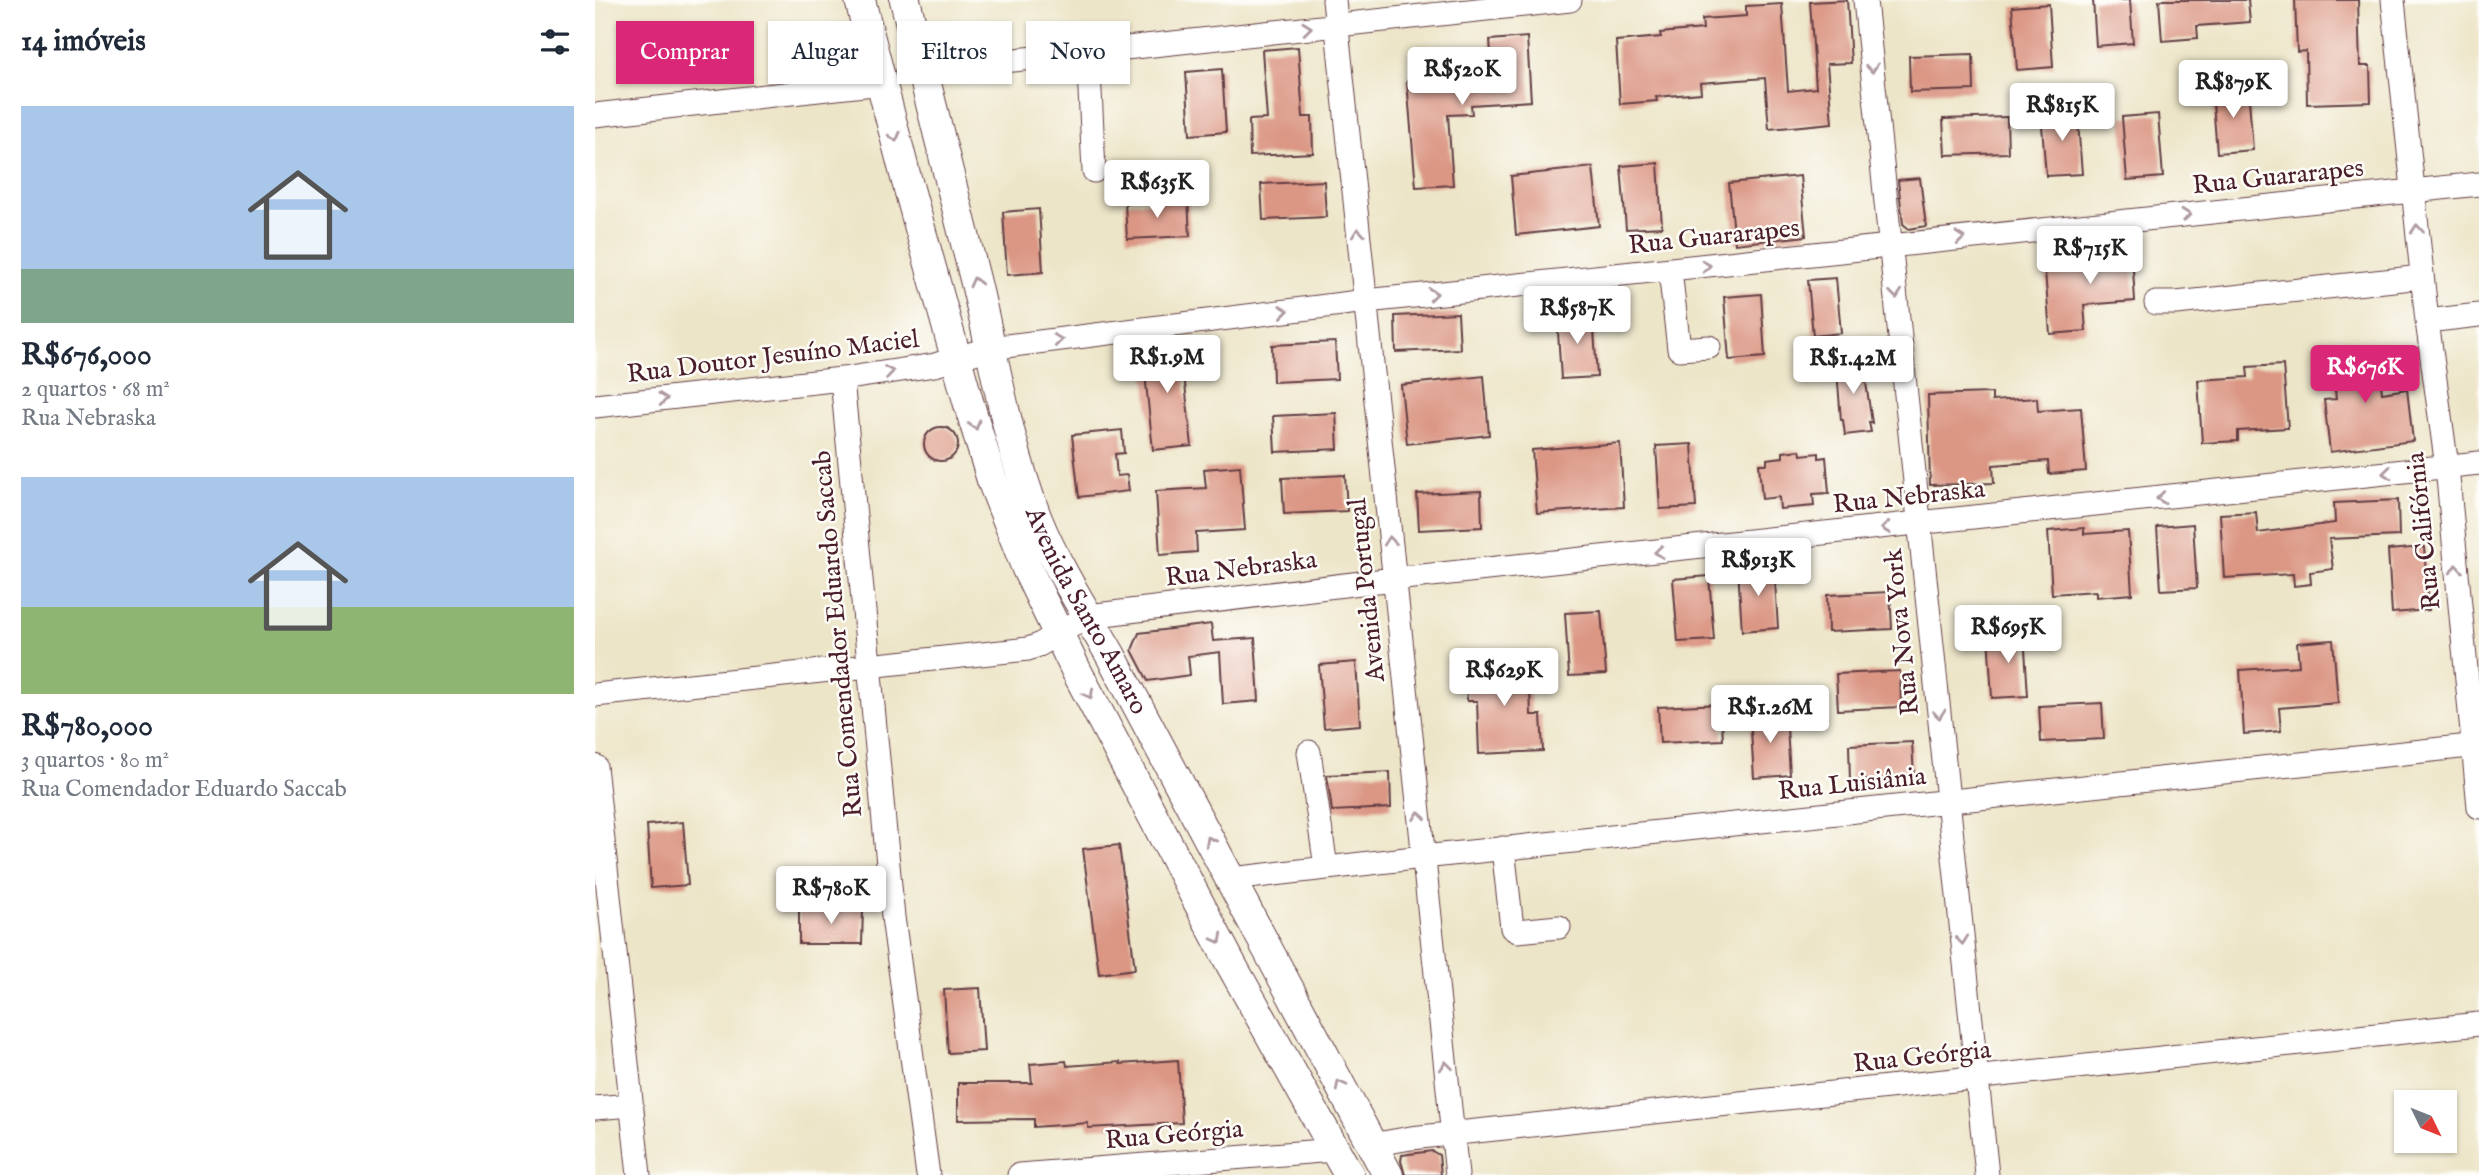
<!DOCTYPE html>
<html lang="pt">
<head>
<meta charset="utf-8">
<style>
	body { margin:0; font-family:"IM FELL English",serif; background:#f2f2f3; color:#1f2937; height:100vh; display:flex; flex-direction:column; font-size:26px; white-space:nowrap }
	* { box-sizing:border-box; margin:0 }
	p { font-size:23px; color:#747a83 }
	.icon { flex:none; width:38px; height:38px; fill:none; stroke:currentColor; stroke-width:2; stroke-linecap:round; stroke-linejoin:round }
	.map { position:relative; flex:1; overflow:hidden }
	.side { display:flex; flex-direction:column; background:#fff; width:595px }
	.side>* { flex:none }
	.banner { position:absolute; left:21px; top:21px; width:665px; height:63px; display:flex; gap:14px }
	.needle { width:46px; rotate:133deg }
	.fabs { position:absolute; left:1799px; top:1090px; display:grid; gap:14px }
	.fabs a { display:grid; place-items:center; width:63px; height:63px; border-radius:0px; background:#fff; box-shadow:0 2px 5px #0004; font-size:35px }
	.price { position:absolute; translate:-50% -60px; padding:0 16px; border-radius:7px; background:#fff; color:#222; font-size:23px; line-height:46px; filter:drop-shadow(0 2px 4px #0008) }
	.price::after { content:''; position:absolute; left:50%; top:42px; width:21px; height:16px; margin-left:-10px; background:inherit; clip-path:polygon(0 0,100% 0,50% 100%) }
	.price.active { background:#db2777; color:#fff }
	ul { padding:0; list-style:none }
	li { display:grid; align-content:center; gap:14px; height:371px; padding:0 21px }
	li span { display:grid; place-items:center; height:217px; border-radius:0px; color:#555 }
	li>.icon { margin-inline-start:auto }
	span .icon { width:126px; height:126px; fill:#fffc; stroke-width:1 }
	li b { font-size:30px }
	h2 { display:flex; justify-content:space-between; align-items:center; height:84px; padding:0 21px; font-size:30px }
	.tag { padding:0 24px; border-radius:0px; background:#fff; box-shadow:0 2px 5px #0004; font-size:24px; line-height:63px }
	.tag.active { background:#db2777; color:#fff }
	main { display:flex; flex:1; min-height:0 }
	.map>svg:first-child { display:block }
	.building { fill:#db9684 }
	.lines { fill:none; stroke-linecap:round; stroke-linejoin:round }
	.minor-casing { stroke:#623d43; stroke-width:25 }
	.major-casing { stroke:#623d43; stroke-width:32 }
	.minor { stroke:#fff; stroke-width:23 }
	.major { stroke:#fff; stroke-width:30 }
	.oneway { stroke:#ae9aa0 }
	.labels { text-anchor:middle; dominant-baseline:central; stroke-width:5; stroke-linejoin:round; paint-order:stroke }
	.street-label { font-size:26px; fill:#4a1f2b; stroke:#fdfcf7 }
</style>
</head>
<body>
<main>
<section class="side">
<h2>14 imóveis<svg class="icon" aria-label="filters" viewBox="0 0 24 24"><path d="M4 7h16M4 17h16"/><circle cx="9" cy="7" r="2"/><circle cx="15" cy="17" r="2"/></svg></h2>
<ul>
<li><span style="background:linear-gradient(#a9c7e8 75%,#7fa58c 0)"><svg class="icon" aria-label="home" viewBox="0 0 24 24"><path d="M3 11l9-7 9 7M6 9v11h12V9"/></svg></span><div><b>R$676,000</b><p>2 quartos · 68 m²</p><p>Rua Nebraska</p></div></li>
<li><span style="background:linear-gradient(#a9c7e8 60%,#8fb573 0)"><svg class="icon" aria-label="home" viewBox="0 0 24 24"><path d="M3 11l9-7 9 7M6 9v11h12V9"/></svg></span><div><b>R$780,000</b><p>3 quartos · 80 m²</p><p>Rua Comendador Eduardo Saccab</p></div></li>
</ul>
</section>
<div class="map">
<svg width="1884" height="1175" viewBox="0 0 1884 1175">
	<rect width="100%" height="100%" fill="#fdfcf7"/>
	<filter id="ink" filterUnits="userSpaceOnUse"><feTurbulence type="fractalNoise" baseFrequency=".0143" numOctaves="2"/><feDisplacementMap in="SourceGraphic" scale="14" xChannelSelector="R" yChannelSelector="G"/><feConvolveMatrix kernelMatrix="1 2 1 2 8 2 1 2 1" color-interpolation-filters="sRGB"/></filter>
	<filter id="wash" filterUnits="userSpaceOnUse"><feTurbulence type="fractalNoise" baseFrequency=".00686" numOctaves="4" result="noise"/><feDisplacementMap in="SourceGraphic" scale="28" xChannelSelector="R" yChannelSelector="G"/><feGaussianBlur stdDeviation="1.57" result="paint"/><feColorMatrix in="noise" values="0 0 0 0 0 0 0 0 0 0 0 0 0 0 0 0 0 1.4 0 .05"/><feComposite in="paint" operator="in"/></filter>
	<g filter="url(#wash)">
		<rect width="100%" height="100%" fill="#ede5c8"/>
		<g id="blocks">
			<path class="building" d="M 1252,0 L 1256,63 L 1232,64 L 1237,123 L 1174,129 L 1170,78 L 1105,83 L 1106,93 L 1061,97 L 1062,101 L 1025,104 L 1021,41 L 1066,37 L 1065,33 L 1108,29 L 1107,19 L 1151,16 L 1151,6 L 1187,4 L 1193,91 L 1221,88 L 1215,2 Z
				M 1498,0 L 1535,0 L 1538,43 L 1501,46 Z
				M 1564,0 L 1653,0 L 1655,22 L 1602,26 L 1603,38 L 1567,41 Z
				M 1700,0 L 1763,0 L 1765,66 L 1775,66 L 1776,102 L 1712,104 L 1711,51 L 1702,52 Z
				M 1454,4 L 1458,67 L 1422,70 L 1417,7 Z
				M 255,33 L 262,56 L 222,62 L 218,38 Z
				M 932,37 L 936,101 L 876,105 L 877,114 L 853,115 L 858,185 L 821,187 L 812,81 L 898,77 L 895,40 Z
				M 703,47 L 708,117 L 717,117 L 718,153 L 655,156 L 654,120 L 672,119 L 667,50 Z
				M 1378,54 L 1379,90 L 1315,92 L 1314,56 Z
				M 627,69 L 631,132 L 595,135 L 591,72 Z
				M 1653,87 L 1658,150 L 1622,153 L 1617,90 Z
				M 1482,110 L 1487,174 L 1451,176 L 1446,113 Z
				M 1563,114 L 1568,177 L 1532,180 L 1527,117 Z
				M 1412,117 L 1413,153 L 1350,155 L 1348,119 Z
				M 1063,163 L 1067,227 L 1031,229 L 1026,166 Z
				M 998,167 L 1004,226 L 921,235 L 916,176 Z
				M 1205,176 L 1211,236 L 1140,244 L 1134,183 Z
				M 1325,178 L 1331,226 L 1314,229 L 1308,224 L 1303,180 Z
				M 729,181 L 731,217 L 668,220 L 666,184 Z
				M 593,200 L 595,236 L 532,239 L 530,203 Z
				M 444,209 L 448,272 L 412,275 L 408,212 Z
				M 1536,238 L 1540,301 L 1489,305 L 1491,331 L 1455,334 L 1450,271 L 1501,267 L 1499,240 Z
				M 1241,278 L 1246,333 L 1218,336 L 1213,280 Z
				M 1166,294 L 1170,357 L 1134,360 L 1129,297 Z
				M 863,313 L 865,349 L 801,352 L 800,316 Z
				M 998,313 L 1002,377 L 966,379 L 962,316 Z
				M 585,340 L 597,446 L 558,450 L 547,345 Z
				M 740,342 L 742,379 L 678,382 L 677,345 Z
				M 1782,347 L 1787,393 L 1812,389 L 1818,441 L 1735,452 L 1729,400 L 1741,399 L 1736,354 Z
				M 1267,356 L 1277,423 L 1274,422 L 1276,432 L 1250,435 L 1248,420 L 1246,420 L 1241,359 Z
				M 1688,365 L 1693,428 L 1643,431 L 1643,441 L 1607,443 L 1603,380 L 1653,377 L 1652,367 Z
				M 889,376 L 894,435 L 812,444 L 806,385 Z
				M 1397,393 L 1397,401 L 1442,398 L 1443,411 L 1486,408 L 1491,471 L 1454,474 L 1453,461 L 1398,465 L 1399,483 L 1335,485 L 1333,395 Z
				M 741,413 L 743,449 L 680,452 L 678,416 Z
				M329 444a17 17 0 1 1 34 0a17 17 0 1 1-34 0Z
				M 527,430 L 529,453 L 520,454 L 522,476 L 532,475 L 534,491 L 484,497 L 477,435 Z
				M 1025,443 L 1029,507 L 942,513 L 937,450 Z
				M 1097,444 L 1101,507 L 1065,509 L 1061,446 Z
				M 1205,450 L 1206,455 L 1224,453 L 1224,458 L 1231,457 L 1234,493 L 1218,494 L 1219,506 L 1185,509 L 1184,497 L 1167,499 L 1164,464 L 1172,464 L 1172,459 L 1188,457 L 1188,452 Z
				M 645,466 L 650,530 L 601,533 L 602,552 L 565,555 L 561,491 L 611,488 L 609,469 Z
				M 750,475 L 752,511 L 689,514 L 687,478 Z
				M 886,491 L 887,527 L 824,530 L 822,494 Z
				M 1803,500 L 1804,536 L 1734,539 L 1738,569 L 1715,572 L 1716,584 L 1699,586 L 1698,574 L 1629,578 L 1625,514 L 1661,512 L 1663,533 L 1740,523 L 1739,503 Z
				M 1598,524 L 1602,588 L 1566,590 L 1562,527 Z
				M 1489,528 L 1489,534 L 1533,531 L 1537,594 L 1501,597 L 1501,591 L 1457,594 L 1453,531 Z
				M 1829,547 L 1834,610 L 1797,613 L 1793,550 Z
				M 1179,565 L 1183,628 L 1147,631 L 1143,568 Z
				M 1114,576 L 1119,640 L 1083,642 L 1078,579 Z
				M 1295,592 L 1297,629 L 1233,632 L 1232,595 Z
				M 1006,611 L 1011,674 L 974,676 L 970,613 Z
				M 616,624 L 618,641 L 660,638 L 664,701 L 628,704 L 625,652 L 593,656 L 595,675 L 553,681 L 537,650 L 544,633 Z
				M 1429,633 L 1433,696 L 1397,698 L 1393,635 Z
				M 1738,640 L 1743,703 L 1684,708 L 1686,731 L 1649,734 L 1645,670 L 1704,666 L 1702,643 Z
				M 761,662 L 765,725 L 729,728 L 724,665 Z
				M 934,662 L 936,715 L 946,715 L 948,751 L 884,754 L 882,701 L 872,701 L 870,665 Z
				M 1305,671 L 1306,707 L 1243,710 L 1241,674 Z
				M 1507,703 L 1509,739 L 1446,742 L 1444,706 Z
				M 1126,704 L 1128,740 L 1065,743 L 1063,707 Z
				M 1191,712 L 1195,775 L 1159,778 L 1155,714 Z
				M 1317,742 L 1319,778 L 1255,781 L 1254,745 Z
				M 795,772 L 796,808 L 737,811 L 732,775 Z
				M 88,822 L 93,885 L 56,888 L 52,825 Z
				M 524,845 L 540,969 L 504,974 L 488,849 Z
				M 204,908 L 268,908 L 267,944 L 204,944 Z
				M 385,988 L 389,1051 L 353,1053 L 349,990 Z
				M 583,1060 L 587,1123 L 493,1128 L 493,1123 L 439,1127 L 439,1119 L 363,1120 L 363,1083 L 437,1083 L 435,1064 L 471,1061 L 472,1066 L 525,1062 L 525,1064 Z
				M 837,1151 L 844,1155 L 846,1175 L 810,1175 L 806,1161 L 807,1155 Z"/>
		</g>
	</g>
	<g filter="url(#ink)">
		<use href="#blocks" fill-opacity="0" stroke="#623d43" stroke-width="2"/>
		<g class="lines">
			<defs>
				<path id="minor" d="M 739,0 L 862,1175
					M 1270,0 L 1392,1175
					M 1798,0 L 1832,321 L 1852,467 L 1884,807
					M 493,51 L 499,171
					M 327,70 L 975,0
					M 0,115 L 287,83
					M 1075,270 L 1084,349 L 1114,347
					M 1561,303 L 1581,303 L 1827,277
					M 1832,321 L 1884,315
					M 247,379 L 298,917 L 333,1175
					M 0,406 L 247,379 L 340,365 L 395,348 L 771,301 L 1884,184
					M 0,695 L 433,649 L 444,645 L 493,616 L 799,579 L 1884,463
					M 714,752 L 731,867
					M 0,766 L 44,1175
					M 908,848 L 917,928 L 922,931 L 964,927
					M 636,879 L 828,857 L 1884,745
					M 0,1108 L 36,1105
					M 776,1145 L 816,1138 L 1884,1024
					M 424,1175 L 739,1150"/>
				<g id="major">
					<path d="M 265,0 L 311,178 L 373,401 L 397,480 L 432,569 L 482,672 L 637,966 L 754,1175"/>
					<path id="s1" d="M 310,0 C 333,94 358,189 381,283 C 400,362 412,443 442,519 C 461,566 490,611 515,654 L 793,1175"/>
				</g>
			</defs>
			<use href="#minor" class="minor-casing"/>
			<use href="#major" class="major-casing"/>
			<use href="#minor" class="minor"/>
			<use href="#major" class="major"/>
		</g>
		<defs><path id="oneway-chevron" d="M-2-3.5L2.5 0L-2 3.5" fill="none" stroke-width="1.6" stroke-linecap="round" stroke-linejoin="round" transform="scale(1.75)"/></defs>
		<g class="oneway">
			<use href="#oneway-chevron" transform="translate(712 28) rotate(-6)"/>
			<use href="#oneway-chevron" transform="translate(1277 68) rotate(84)"/>
			<use href="#oneway-chevron" transform="translate(300 137) rotate(76)"/>
			<use href="#oneway-chevron" transform="translate(1591 215) rotate(-6)"/>
			<use href="#oneway-chevron" transform="translate(1822 229) rotate(-95)"/>
			<use href="#oneway-chevron" transform="translate(763 233) rotate(-96)"/>
			<use href="#oneway-chevron" transform="translate(1365 238) rotate(-6)"/>
			<use href="#oneway-chevron" transform="translate(1111 266) rotate(-6)"/>
			<use href="#oneway-chevron" transform="translate(380 282) rotate(-104)"/>
			<use href="#oneway-chevron" transform="translate(838 294) rotate(-6)"/>
			<use href="#oneway-chevron" transform="translate(1301 294) rotate(84)"/>
			<use href="#oneway-chevron" transform="translate(689 311) rotate(-7)"/>
			<use href="#oneway-chevron" transform="translate(463 340) rotate(-7)"/>
			<use href="#oneway-chevron" transform="translate(294 372) rotate(-9)"/>
			<use href="#oneway-chevron" transform="translate(68 399) rotate(-6)"/>
			<use href="#oneway-chevron" transform="translate(380 425) rotate(73)"/>
			<use href="#oneway-chevron" transform="translate(1792 473) rotate(174)"/>
			<use href="#oneway-chevron" transform="translate(1566 498) rotate(174)"/>
			<use href="#oneway-chevron" transform="translate(1291 528) rotate(174)"/>
			<use href="#oneway-chevron" transform="translate(795 541) rotate(-96)"/>
			<use href="#oneway-chevron" transform="translate(1064 552) rotate(174)"/>
			<use href="#oneway-chevron" transform="translate(1861 569) rotate(-95)"/>
			<use href="#oneway-chevron" transform="translate(494 694) rotate(62)"/>
			<use href="#oneway-chevron" transform="translate(1344 714) rotate(84)"/>
			<use href="#oneway-chevron" transform="translate(824 816) rotate(-96)"/>
			<use href="#oneway-chevron" transform="translate(615 841) rotate(-118)"/>
			<use href="#oneway-chevron" transform="translate(623 939) rotate(62)"/>
			<use href="#oneway-chevron" transform="translate(1367 940) rotate(84)"/>
			<use href="#oneway-chevron" transform="translate(851 1066) rotate(-96)"/>
			<use href="#oneway-chevron" transform="translate(745 1085) rotate(-118)"/>
		</g>
	</g>
	<g class="labels">
		<g class="street-label">
			<text transform="translate(1683 177) rotate(-6)">Rua Guararapes</text>
			<text transform="translate(1119 237) rotate(-6)">Rua Guararapes</text>
			<text transform="translate(178 357) rotate(-7)">Rua Doutor Jesuíno Maciel</text>
			<text transform="translate(1314 497) rotate(-6)">Rua Nebraska</text>
			<text transform="translate(1829 531) rotate(-96)">Rua Califórnia</text>
			<text transform="translate(646 569) rotate(-7)">Rua Nebraska</text>
			<text transform="translate(772 590) rotate(-96)">Avenida Portugal</text>
			<text stroke="none"><textPath href="#s1" startOffset="640">Avenida Santo Amaro</textPath></text>
			<text transform="translate(1307 632) rotate(-96)">Rua Nova York</text>
			<text transform="translate(243 634) rotate(-95)">Rua Comendador Eduardo Saccab</text>
			<text transform="translate(1257 784) rotate(-6)">Rua Luisiânia</text>
			<text transform="translate(1327 1057) rotate(-6)">Rua Geórgia</text>
			<text transform="translate(579 1135) rotate(-5)">Rua Geórgia</text>
		</g>
	</g>
</svg>
<div class="fabs">
<a><svg class="needle" viewBox="-14 -14 28 28"><path d="M0-13l5 13h-10z" fill="#e53935"/><path d="M0 13l5-13h-10z" fill="#747a83"/></svg></a>
</div>
<b class="price" style="left:867px;top:107px">R$520K</b>
<b class="price" style="left:1638px;top:120px">R$879K</b>
<b class="price" style="left:1467px;top:143px">R$815K</b>
<b class="price" style="left:562px;top:220px">R$635K</b>
<b class="price" style="left:1495px;top:286px">R$715K</b>
<b class="price" style="left:982px;top:346px">R$587K</b>
<b class="price" style="left:572px;top:395px">R$1.9M</b>
<b class="price" style="left:1258px;top:396px">R$1.42M</b>
<b class="price active" style="left:1770px;top:405px">R$676K</b>
<b class="price" style="left:1163px;top:598px">R$913K</b>
<b class="price" style="left:1413px;top:665px">R$695K</b>
<b class="price" style="left:909px;top:708px">R$629K</b>
<b class="price" style="left:1175px;top:745px">R$1.26M</b>
<b class="price" style="left:236px;top:926px">R$780K</b>
<div class="banner">
<a class="tag active">Comprar</a>
<a class="tag">Alugar</a>
<a class="tag">Filtros</a>
<a class="tag">Novo</a>
</div>
</div>
</main>
</body>
</html>
